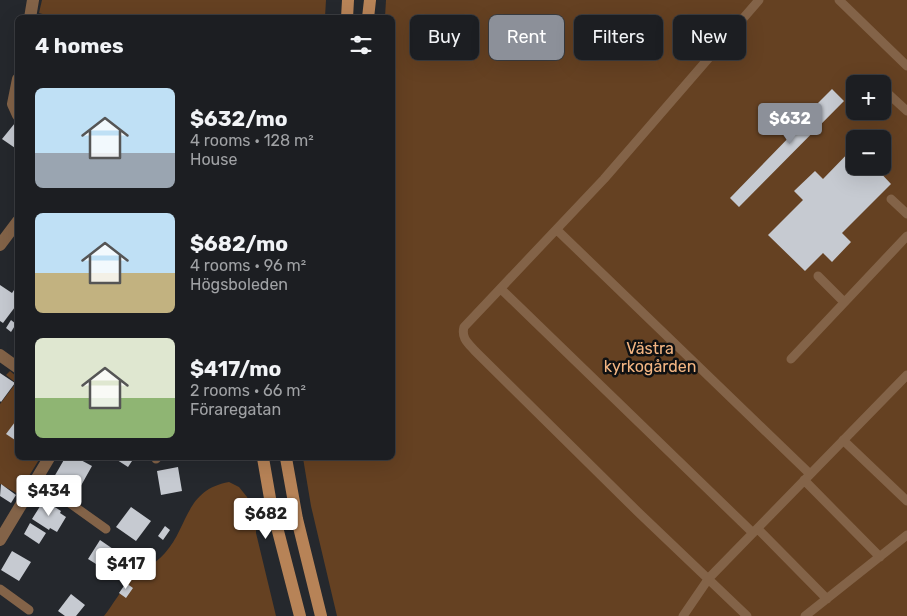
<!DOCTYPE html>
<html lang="en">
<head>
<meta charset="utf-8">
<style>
	body { margin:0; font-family:Rubik,sans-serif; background:#25272a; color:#f1f3f6; height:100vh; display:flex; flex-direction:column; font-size:19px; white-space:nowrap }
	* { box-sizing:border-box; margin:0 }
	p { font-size:16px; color:#a0a2a5 }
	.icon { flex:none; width:28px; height:28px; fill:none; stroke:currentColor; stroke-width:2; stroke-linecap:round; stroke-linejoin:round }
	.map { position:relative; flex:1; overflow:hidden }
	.side { position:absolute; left:15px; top:15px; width:380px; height:445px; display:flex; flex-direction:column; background:#1c1e22; border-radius:8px; box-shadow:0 5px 20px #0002,0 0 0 1px #3a3c40 }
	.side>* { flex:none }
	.top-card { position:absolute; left:410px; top:15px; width:421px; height:45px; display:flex; gap:10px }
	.controls { position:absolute; left:846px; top:75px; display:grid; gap:10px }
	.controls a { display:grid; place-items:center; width:45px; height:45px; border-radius:8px; background:#1c1e22; box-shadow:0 5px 20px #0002,0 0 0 1px #3a3c40; font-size:25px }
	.price { position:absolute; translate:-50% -42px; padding:0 11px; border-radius:5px; background:#fff; color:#222; font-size:16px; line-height:32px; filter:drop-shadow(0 1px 2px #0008) }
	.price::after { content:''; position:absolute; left:50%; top:30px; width:15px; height:11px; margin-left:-8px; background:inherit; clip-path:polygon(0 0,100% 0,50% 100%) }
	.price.active { background:#8c9099; color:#fff }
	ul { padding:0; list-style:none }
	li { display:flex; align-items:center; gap:15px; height:125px; padding:0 20px }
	li span { display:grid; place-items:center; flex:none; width:140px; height:100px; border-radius:8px; color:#555 }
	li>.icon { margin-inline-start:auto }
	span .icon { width:60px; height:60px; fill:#fffc; stroke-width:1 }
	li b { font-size:21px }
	h2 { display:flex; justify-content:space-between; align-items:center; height:60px; padding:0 20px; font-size:21px }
	.chip { padding:0 18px; border-radius:8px; background:#1c1e22; box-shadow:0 5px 20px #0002,0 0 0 1px #3a3c40; font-size:18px; line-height:45px }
	.chip.active { background:#8c9099; color:#fff }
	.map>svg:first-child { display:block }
	.green { fill:#654122; fill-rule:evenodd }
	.building { fill:#c6cad1 }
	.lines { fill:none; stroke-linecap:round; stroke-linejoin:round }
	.service { stroke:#836348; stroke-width:9 }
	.minor { stroke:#836348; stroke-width:12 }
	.secondary { stroke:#b78357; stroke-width:12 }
	.labels { text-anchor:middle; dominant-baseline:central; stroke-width:5; stroke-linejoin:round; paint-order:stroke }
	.park-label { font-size:16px; fill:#f3b582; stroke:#0f1113 }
</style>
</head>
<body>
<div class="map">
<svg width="907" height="616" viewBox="0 0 907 616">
	<rect width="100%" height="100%" fill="#25282d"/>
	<path class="green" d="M 42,0 L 326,0 L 325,17 L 57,18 L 39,13 Z
		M 386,0 L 907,0 L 907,616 L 337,616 L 311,506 L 303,458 L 392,458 L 392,18 L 385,17 ZM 855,84 L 882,84 L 882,111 L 855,111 ZM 855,139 L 882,139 L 882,166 L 855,166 Z
		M 10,371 L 17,377 L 18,458 L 40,458 L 18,494 L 0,484 L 0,404 L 16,383 L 6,375 Z
		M 229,482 L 239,487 L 247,497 L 256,517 L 256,533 L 276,616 L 104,616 C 113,605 121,589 132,579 C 143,570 155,564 165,553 C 189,526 185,490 229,482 Z"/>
	<path class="building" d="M 832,89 L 844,101 L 739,207 L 730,198 L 797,129 L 794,127 Z
		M 15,123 L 18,126 L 18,150 L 2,139 Z
		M 855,146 L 855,166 L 874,166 L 891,184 L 842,233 L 851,242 L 832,262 L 823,253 L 805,271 L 768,235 L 803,200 L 794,191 L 815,171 L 823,179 Z
		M 18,284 L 18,303 L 3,323 L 0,321 L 0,285 L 12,293 Z
		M 18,319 L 18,325 L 16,324 L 11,332 L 6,328 L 11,320 L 16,324 Z
		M 0,373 L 15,383 L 1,402 L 0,401 Z
		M 18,418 L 18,442 L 6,434 Z
		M 65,458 L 77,458 L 92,466 L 78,491 L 54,477 Z
		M 114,458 L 134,458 L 128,467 Z
		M 178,467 L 182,491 L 161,495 L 157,471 Z
		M 1,484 L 16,495 L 11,503 L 0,496 Z
		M 44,500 L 61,511 L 60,513 L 66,517 L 57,532 L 50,528 L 49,530 L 32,519 Z
		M 131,507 L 151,521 L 136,541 L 116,527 Z
		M 30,523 L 46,533 L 39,544 L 24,534 Z
		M 165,526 L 170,530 L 163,540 L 158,536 Z
		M 100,540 L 116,551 L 104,569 L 88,559 Z
		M 12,551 L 31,562 L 19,581 L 1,570 Z
		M 126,583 L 133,588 L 126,598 L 119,593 Z
		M 71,594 L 85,605 L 76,616 L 65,616 L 58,611 Z"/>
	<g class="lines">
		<path class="service" d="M 839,0 L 907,66
			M 882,88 L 907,111
			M 891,199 L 907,214
			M 557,230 L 810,474
			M 818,276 L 844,302
			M 501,289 L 753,533
			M 791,359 L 907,236
			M 843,440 L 907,501
			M 156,459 L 157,458
			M 36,479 L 106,529
			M 804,480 L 880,557
			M 758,529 L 827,599
			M 0,589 L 29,610
			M 683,616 L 709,578 L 907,375
			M 747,616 L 638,512 L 475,351 C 468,343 461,338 464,327 L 604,179 L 759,0
			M 805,616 L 907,535"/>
		<path class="minor" d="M 30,18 L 33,0
			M 18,79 L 13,104 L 18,115
			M 0,245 L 18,221
			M 0,355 L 18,368
			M 0,540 L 49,458"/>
		<path class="secondary" d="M 347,18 L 348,0
			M 368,18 L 370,0
			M 263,458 L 271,504 L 300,616
			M 286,458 L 297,519 L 321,616"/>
	</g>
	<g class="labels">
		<g class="park-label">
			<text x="650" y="348">Västra<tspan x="650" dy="18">kyrkogården</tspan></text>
		</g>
	</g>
</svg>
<div class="controls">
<a>+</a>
<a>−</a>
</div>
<b class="price active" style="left:790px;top:145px">$632</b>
<b class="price" style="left:49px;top:517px">$434</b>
<b class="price" style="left:266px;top:540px">$682</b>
<b class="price" style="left:126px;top:590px">$417</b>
<div class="top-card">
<a class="chip">Buy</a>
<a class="chip active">Rent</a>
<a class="chip">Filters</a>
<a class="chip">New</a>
</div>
<section class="side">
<h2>4 homes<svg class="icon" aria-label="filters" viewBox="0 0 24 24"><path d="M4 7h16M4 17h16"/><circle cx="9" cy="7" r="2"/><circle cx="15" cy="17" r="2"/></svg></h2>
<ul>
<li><span style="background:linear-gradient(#bfe0f5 65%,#9aa5b1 0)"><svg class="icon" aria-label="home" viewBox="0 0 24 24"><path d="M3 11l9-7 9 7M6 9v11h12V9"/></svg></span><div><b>$632/mo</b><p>4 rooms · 128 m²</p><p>House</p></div></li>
<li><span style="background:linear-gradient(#bfe0f5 60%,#c2b280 0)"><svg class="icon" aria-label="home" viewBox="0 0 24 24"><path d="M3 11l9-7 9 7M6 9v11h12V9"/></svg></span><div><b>$682/mo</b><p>4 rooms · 96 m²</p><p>Högsboleden</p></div></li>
<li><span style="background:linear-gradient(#dfe7d0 60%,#8fb573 0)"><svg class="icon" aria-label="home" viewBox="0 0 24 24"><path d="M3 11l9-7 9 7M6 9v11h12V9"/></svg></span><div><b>$417/mo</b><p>2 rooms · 66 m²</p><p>Föraregatan</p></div></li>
</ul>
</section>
</div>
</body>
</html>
